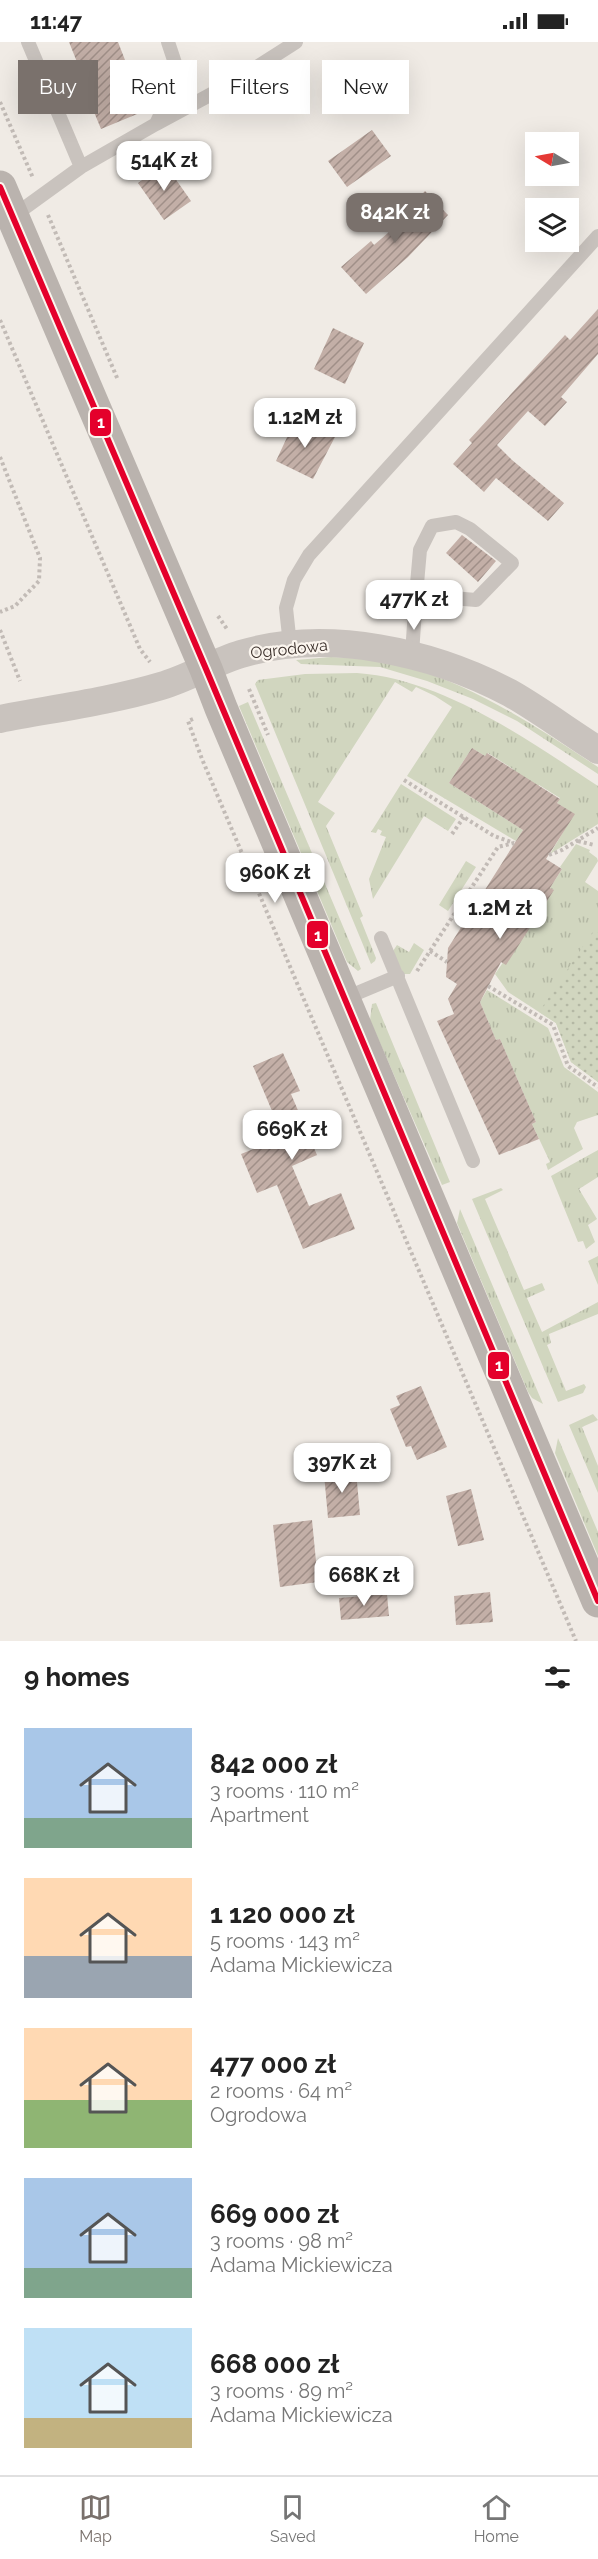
<!DOCTYPE html>
<html lang="en">
<head>
<meta charset="utf-8">
<style>
	body { margin:0; font-family:Raleway,sans-serif; background:#f2f2f2; color:#222; height:100vh; display:flex; flex-direction:column; font-size:22px; white-space:nowrap }
	* { box-sizing:border-box; margin:0 }
	p { font-size:20px; color:#767676 }
	.icon { flex:none; width:33px; height:33px; fill:none; stroke:currentColor; stroke-width:2; stroke-linecap:round; stroke-linejoin:round }
	.map { position:relative; height:1599px; overflow:hidden }
	.panel { display:flex; flex-direction:column; background:#fff; flex:1 }
	.panel>* { flex:none }
	.guide { position:absolute; left:18px; top:18px; width:562px; height:54px; display:flex; gap:12px }
	.needle { width:39px; rotate:280deg }
	.fabs { position:absolute; left:525px; top:90px; display:grid; gap:12px }
	.fabs a { display:grid; place-items:center; width:54px; height:54px; border-radius:0px; background:#fff; box-shadow:0 6px 24px #0002; font-size:30px }
	.price { position:absolute; translate:-50% -51px; padding:0 14px; border-radius:12px; background:#fff; color:#222; font-size:20px; line-height:39px; filter:drop-shadow(0 2px 3px #0008) }
	.price::after { content:''; position:absolute; left:50%; top:36px; width:18px; height:14px; margin-left:-9px; background:inherit; clip-path:polygon(0 0,100% 0,50% 100%) }
	.price.selected { background:#7a716c; color:#fff }
	ul { padding:0; list-style:none }
	li { display:flex; align-items:center; gap:18px; height:150px; padding:0 24px }
	li span { display:grid; place-items:center; flex:none; width:168px; height:120px; border-radius:0px; color:#555 }
	li>.icon { margin-inline-start:auto }
	span .icon { width:72px; height:72px; fill:#fffc; stroke-width:1 }
	li b { font-size:26px }
	h2 { display:flex; justify-content:space-between; align-items:center; height:72px; padding:0 24px; font-size:26px }
	.pill { padding:0 21px; border-radius:0px; background:#fff; box-shadow:0 6px 24px #0002; font-size:21px; line-height:54px }
	.pill.selected { background:#7a716c; color:#fff }
	.status { display:flex; justify-content:space-between; align-items:center; height:42px; padding:0 30px; background:#fff; direction:ltr }
	.status svg { height:16px; fill:currentColor }
	.dock { display:flex; justify-content:space-around; align-items:center; height:84px; border-top:2px solid #e0e0e0; background:#fff; font-size:16px; color:#767676 }
	.dock a { display:grid; justify-items:center; gap:3px }
	.dock .selected { color:#7a716c }
	.map>svg:first-child { display:block }
	.grass { fill:url(#grass-tufts) }
	.park { fill:url(#park-dots) }
	.building { fill:url(#building-hatch) }
	.lines { fill:none; stroke-linecap:round; stroke-linejoin:round }
	.path { stroke:#c2bbb6; stroke-width:4; stroke-dasharray:3 3; stroke-linecap:butt }
	.service { stroke:#c9c3be; stroke-width:14 }
	.minor { stroke:#c9c3be; stroke-width:28 }
	.secondary { stroke:#bab3ae; stroke-width:33 }
	.bus-1-casing { stroke:#fbf5ee; stroke-width:10 }
	.bus-1 { stroke:#e4002b; stroke-width:6 }
	.labels { text-anchor:middle; dominant-baseline:central; stroke-width:4.5; stroke-linejoin:round; paint-order:stroke }
	.street-label { font-size:16px; fill:#3b302b; stroke:#fbf5ee }
	.line-badge { stroke:#fbf5ee; stroke-width:2 }
	.badge-label { font-size:16px; text-anchor:middle; font-weight:bold; fill:#fff }
</style>
</head>
<body>
<div class="status"><b>11:47</b><svg viewBox="0 0 49 12"><path d="M0 12V9h3v3zM5 12V6h3v6zM10 12V3h3v9zM15 12V0h3v12zM26 1h20v11H26zM47 4h2v5h-2z"/></svg></div>
<div class="map">
<svg width="598" height="1599" viewBox="0 0 598 1599">
	<defs>
		<pattern id="grass-tufts" width="24" height="20" patternUnits="userSpaceOnUse" patternTransform="scale(1.5)"><rect width="24" height="20" fill="#d1d6bf"/><path d="M3 7l-1-3M5 7V3M7 7l1-3M15 17l-1-3M17 17v-4M19 17l1-3" fill="none" stroke="#b4b8a4"/></pattern>
		<pattern id="park-dots" width="8" height="8" patternUnits="userSpaceOnUse" patternTransform="scale(1.5)"><rect width="8" height="8" fill="#d1d6bf"/><path d="M2 2h.1M6 6h.1" fill="none" stroke="#b4b8a4" stroke-width="1.8" stroke-linecap="round"/></pattern>
		<pattern id="building-hatch" width="6" height="6" patternUnits="userSpaceOnUse" patternTransform="scale(1.5)"><rect width="6" height="6" fill="#c3afa7"/><path d="M-1 1l2-2M0 6l6-6M5 7l2-2" fill="none" stroke="#a08f88"/></pattern>
	</defs>
	<rect width="100%" height="100%" fill="#f0ebe5"/>
	<path class="grass" d="M 331,615 C 356,616 383,618 408,625 C 478,645 538,686 598,725 L 598,732 L 517,679 L 473,657 L 427,639 L 380,625 L 301,622 L 296,618 Z
		M 357,631 C 443,637 528,698 598,744 L 598,782 L 550,812 L 574,772 L 557,761 L 560,756 L 539,743 L 537,747 L 511,730 L 513,727 L 488,711 L 485,714 L 472,706 L 449,741 L 523,788 L 516,799 L 407,734 L 452,665 L 435,654 L 416,645 L 412,650 L 395,640 L 318,760 L 335,771 L 326,784 L 363,874 L 360,876 L 376,916 L 375,919 L 371,922 L 255,642 L 258,638 L 305,632 Z
		M 248,660 L 361,927 L 358,929 L 347,920 L 239,664 Z
		M 401,742 L 456,777 L 448,789 L 424,774 L 373,857 L 369,837 L 386,795 L 380,793 L 382,789 L 378,787 L 376,791 L 371,790 Z
		M 576,802 L 590,808 L 589,810 L 597,816 L 598,819 L 585,840 L 598,849 L 598,1040 L 571,1020 L 556,981 L 508,950 L 495,932 L 553,848 L 550,846 L 562,827 L 560,825 Z
		M 466,819 L 476,825 L 448,869 L 439,863 Z
		M 414,901 L 424,908 L 410,932 L 403,932 L 393,909 L 397,903 L 409,910 Z
		M 487,948 L 548,986 L 564,1025 L 598,1050 L 598,1073 L 577,1080 L 574,1086 L 583,1107 L 548,1128 L 546,1122 L 550,1120 L 532,1082 L 536,1080 L 500,997 L 496,998 L 480,960 Z
		M 376,961 L 450,1140 L 442,1143 L 370,978 L 372,962 Z
		M 598,1108 L 598,1135 L 579,1147 L 597,1177 L 588,1183 L 595,1200 L 586,1207 L 583,1199 L 578,1200 L 551,1134 Z
		M 501,1146 L 503,1148 L 485,1157 L 524,1248 L 542,1241 L 545,1248 L 527,1256 L 542,1290 L 598,1260 L 598,1272 L 549,1292 L 551,1301 L 547,1303 L 566,1349 L 584,1342 L 586,1345 L 583,1351 L 558,1360 L 472,1157 Z
		M 460,1167 L 543,1362 L 532,1356 L 528,1350 L 457,1181 Z
		M 598,1214 L 598,1243 L 588,1219 Z
		M 593,1372 L 598,1378 L 582,1385 L 598,1424 L 598,1451 L 569,1383 Z
		M 558,1396 L 598,1490 L 598,1514 L 555,1411 Z"/>
	<path class="park" d="M 594,888 L 598,891 L 598,1040 L 571,1020 L 556,981 L 539,970 Z"/>
	<path class="building" d="M 69,0 L 118,0 L 125,18 L 122,19 L 142,70 L 101,87 L 80,36 L 83,35 Z
		M 372,88 L 391,114 L 347,145 L 328,119 Z
		M 165,122 L 191,159 L 164,178 L 138,141 Z
		M 425,149 L 448,173 L 408,215 L 366,252 L 341,225 L 371,199 L 374,203 L 410,172 L 407,168 Z
		M 598,267 L 598,312 L 561,355 L 567,360 L 545,384 L 528,369 L 497,403 L 512,418 L 564,461 L 548,479 L 496,436 L 484,450 L 453,422 L 472,401 L 469,398 L 565,293 L 570,298 Z
		M 333,286 L 364,301 L 345,342 L 314,327 Z
		M 296,376 L 335,395 L 313,437 L 276,419 Z
		M 462,493 L 496,519 L 478,540 L 446,511 Z
		M 472,706 L 485,714 L 487,711 L 560,757 L 557,761 L 575,772 L 546,817 L 562,827 L 550,846 L 554,848 L 506,923 L 501,920 L 480,960 L 496,998 L 500,997 L 536,1080 L 532,1082 L 539,1097 L 499,1113 L 437,979 L 454,972 L 448,957 L 457,942 L 446,935 L 448,906 L 523,788 L 449,741 Z
		M 283,1011 L 300,1049 L 291,1052 L 317,1113 L 292,1124 L 309,1164 L 341,1151 L 355,1187 L 303,1207 L 277,1143 L 257,1151 L 241,1112 L 283,1095 L 253,1024 Z
		M 421,1344 L 447,1405 L 417,1418 L 411,1404 L 406,1405 L 390,1367 L 400,1363 L 396,1354 Z
		M 356,1429 L 360,1473 L 328,1476 L 324,1432 Z
		M 471,1447 L 484,1498 L 458,1504 L 446,1454 Z
		M 312,1478 L 318,1540 L 280,1545 L 273,1483 Z
		M 490,1550 L 493,1580 L 456,1583 L 454,1554 Z
		M 387,1552 L 389,1574 L 341,1578 L 339,1556 Z"/>
	<g class="lines">
		<path class="path" d="M 0,60 L 33,136
			M 48,173 L 118,338
			M 0,278 L 140,607 L 150,620
			M 0,415 L 40,516 L 39,539 L 15,564 L 0,570
			M 218,574 L 227,587
			M 0,588 L 20,639
			M 249,647 L 268,693
			M 193,677 L 188,679 L 202,717 L 576,1599
			M 404,738 L 494,794 L 514,801
			M 452,792 L 464,775
			M 578,799 L 594,803
			M 549,813 L 562,808 L 598,786
			M 430,909 L 447,920
			M 417,929 L 498,805 L 514,801
			M 488,944 L 553,983 L 568,1024 L 598,1045"/>
		<path class="service" d="M 28,0 L 81,125
			M 156,82 L 232,41 L 296,0
			M 12,175 L 81,125 L 156,82 L 179,33 L 168,0
			M 290,603 L 286,566 L 294,538 L 309,513 L 598,194
			M 412,612 L 416,553 L 476,558 L 512,521 L 470,487 L 456,480 L 432,484 L 420,508 L 416,553
			M 381,896 L 473,1119
			M 343,957 L 398,934"/>
		<path class="minor" d="M 0,677 C 51,667 111,659 161,644 C 189,636 214,620 241,612 C 328,586 432,610 510,651 C 540,668 569,690 598,708"/>
		<path class="secondary" d="M 0,145 L 206,627 L 221,666 L 598,1559"/>
		<defs>
			<path id="bus-1" d="M 0,145 L 206,627 L 598,1559"/>
		</defs>
		<use href="#bus-1" class="bus-1-casing"/>
		<use href="#bus-1" class="bus-1"/>
	</g>
	<g class="labels">
		<g class="street-label">
			<text transform="translate(289 607) rotate(-6)">Ogrodowa</text>
		</g>
	</g>
	<g class="line-badge">
		<rect x="89" y="366" width="23" height="29" rx="6" fill="#e4002b"/>
		<rect x="306" y="878" width="23" height="29" rx="6" fill="#e4002b"/>
		<rect x="487" y="1309" width="23" height="29" rx="6" fill="#e4002b"/>
	</g>
	<g class="badge-label">
		<text x="101" y="386">1</text>
		<text x="318" y="899">1</text>
		<text x="499" y="1329">1</text>
	</g>
</svg>
<div class="fabs">
<a><svg class="needle" viewBox="-14 -14 28 28"><path d="M0-13l5 13h-10z" fill="#e53935"/><path d="M0 13l5-13h-10z" fill="#767676"/></svg></a>
<a><svg class="icon" aria-label="layers" viewBox="0 0 24 24"><path d="M12 4l9 5-9 5-9-5zM3 14l9 5 9-5"/></svg></a>
</div>
<b class="price" style="left:164px;top:150px">514K zł</b>
<b class="price selected" style="left:395px;top:202px">842K zł</b>
<b class="price" style="left:305px;top:407px">1.12M zł</b>
<b class="price" style="left:414px;top:589px">477K zł</b>
<b class="price" style="left:275px;top:862px">960K zł</b>
<b class="price" style="left:500px;top:898px">1.2M zł</b>
<b class="price" style="left:292px;top:1119px">669K zł</b>
<b class="price" style="left:342px;top:1452px">397K zł</b>
<b class="price" style="left:364px;top:1565px">668K zł</b>
<div class="guide">
<a class="pill selected">Buy</a>
<a class="pill">Rent</a>
<a class="pill">Filters</a>
<a class="pill">New</a>
</div>
</div>
<section class="panel">
<h2>9 homes<svg class="icon" aria-label="filters" viewBox="0 0 24 24"><path d="M4 7h16M4 17h16"/><circle cx="9" cy="7" r="2"/><circle cx="15" cy="17" r="2"/></svg></h2>
<ul>
<li><span style="background:linear-gradient(#a9c7e8 75%,#7fa58c 0)"><svg class="icon" aria-label="home" viewBox="0 0 24 24"><path d="M3 11l9-7 9 7M6 9v11h12V9"/></svg></span><div><b>842 000 zł</b><p>3 rooms · 110 m²</p><p>Apartment</p></div></li>
<li><span style="background:linear-gradient(#ffd9b3 65%,#9aa5b1 0)"><svg class="icon" aria-label="home" viewBox="0 0 24 24"><path d="M3 11l9-7 9 7M6 9v11h12V9"/></svg></span><div><b>1 120 000 zł</b><p>5 rooms · 143 m²</p><p>Adama Mickiewicza</p></div></li>
<li><span style="background:linear-gradient(#ffd9b3 60%,#8fb573 0)"><svg class="icon" aria-label="home" viewBox="0 0 24 24"><path d="M3 11l9-7 9 7M6 9v11h12V9"/></svg></span><div><b>477 000 zł</b><p>2 rooms · 64 m²</p><p>Ogrodowa</p></div></li>
<li><span style="background:linear-gradient(#a9c7e8 75%,#7fa58c 0)"><svg class="icon" aria-label="home" viewBox="0 0 24 24"><path d="M3 11l9-7 9 7M6 9v11h12V9"/></svg></span><div><b>669 000 zł</b><p>3 rooms · 98 m²</p><p>Adama Mickiewicza</p></div></li>
<li><span style="background:linear-gradient(#bfe0f5 75%,#c2b280 0)"><svg class="icon" aria-label="home" viewBox="0 0 24 24"><path d="M3 11l9-7 9 7M6 9v11h12V9"/></svg></span><div><b>668 000 zł</b><p>3 rooms · 89 m²</p><p>Adama Mickiewicza</p></div></li>
</ul>
</section>
<nav class="dock">
<a class="selected"><svg class="icon" aria-label="map" viewBox="0 0 24 24"><path d="M3 6l6-2 6 2 6-2v14l-6 2-6-2-6 2zM9 4v14M15 6v14"/></svg>Map</a>
<a><svg class="icon" aria-label="saved" viewBox="0 0 24 24"><path d="M7 4h10v16l-5-4-5 4z"/></svg>Saved</a>
<a><svg class="icon" aria-label="home" viewBox="0 0 24 24"><path d="M3 11l9-7 9 7M6 9v11h12V9"/></svg>Home</a>
</nav>
</body>
</html>
